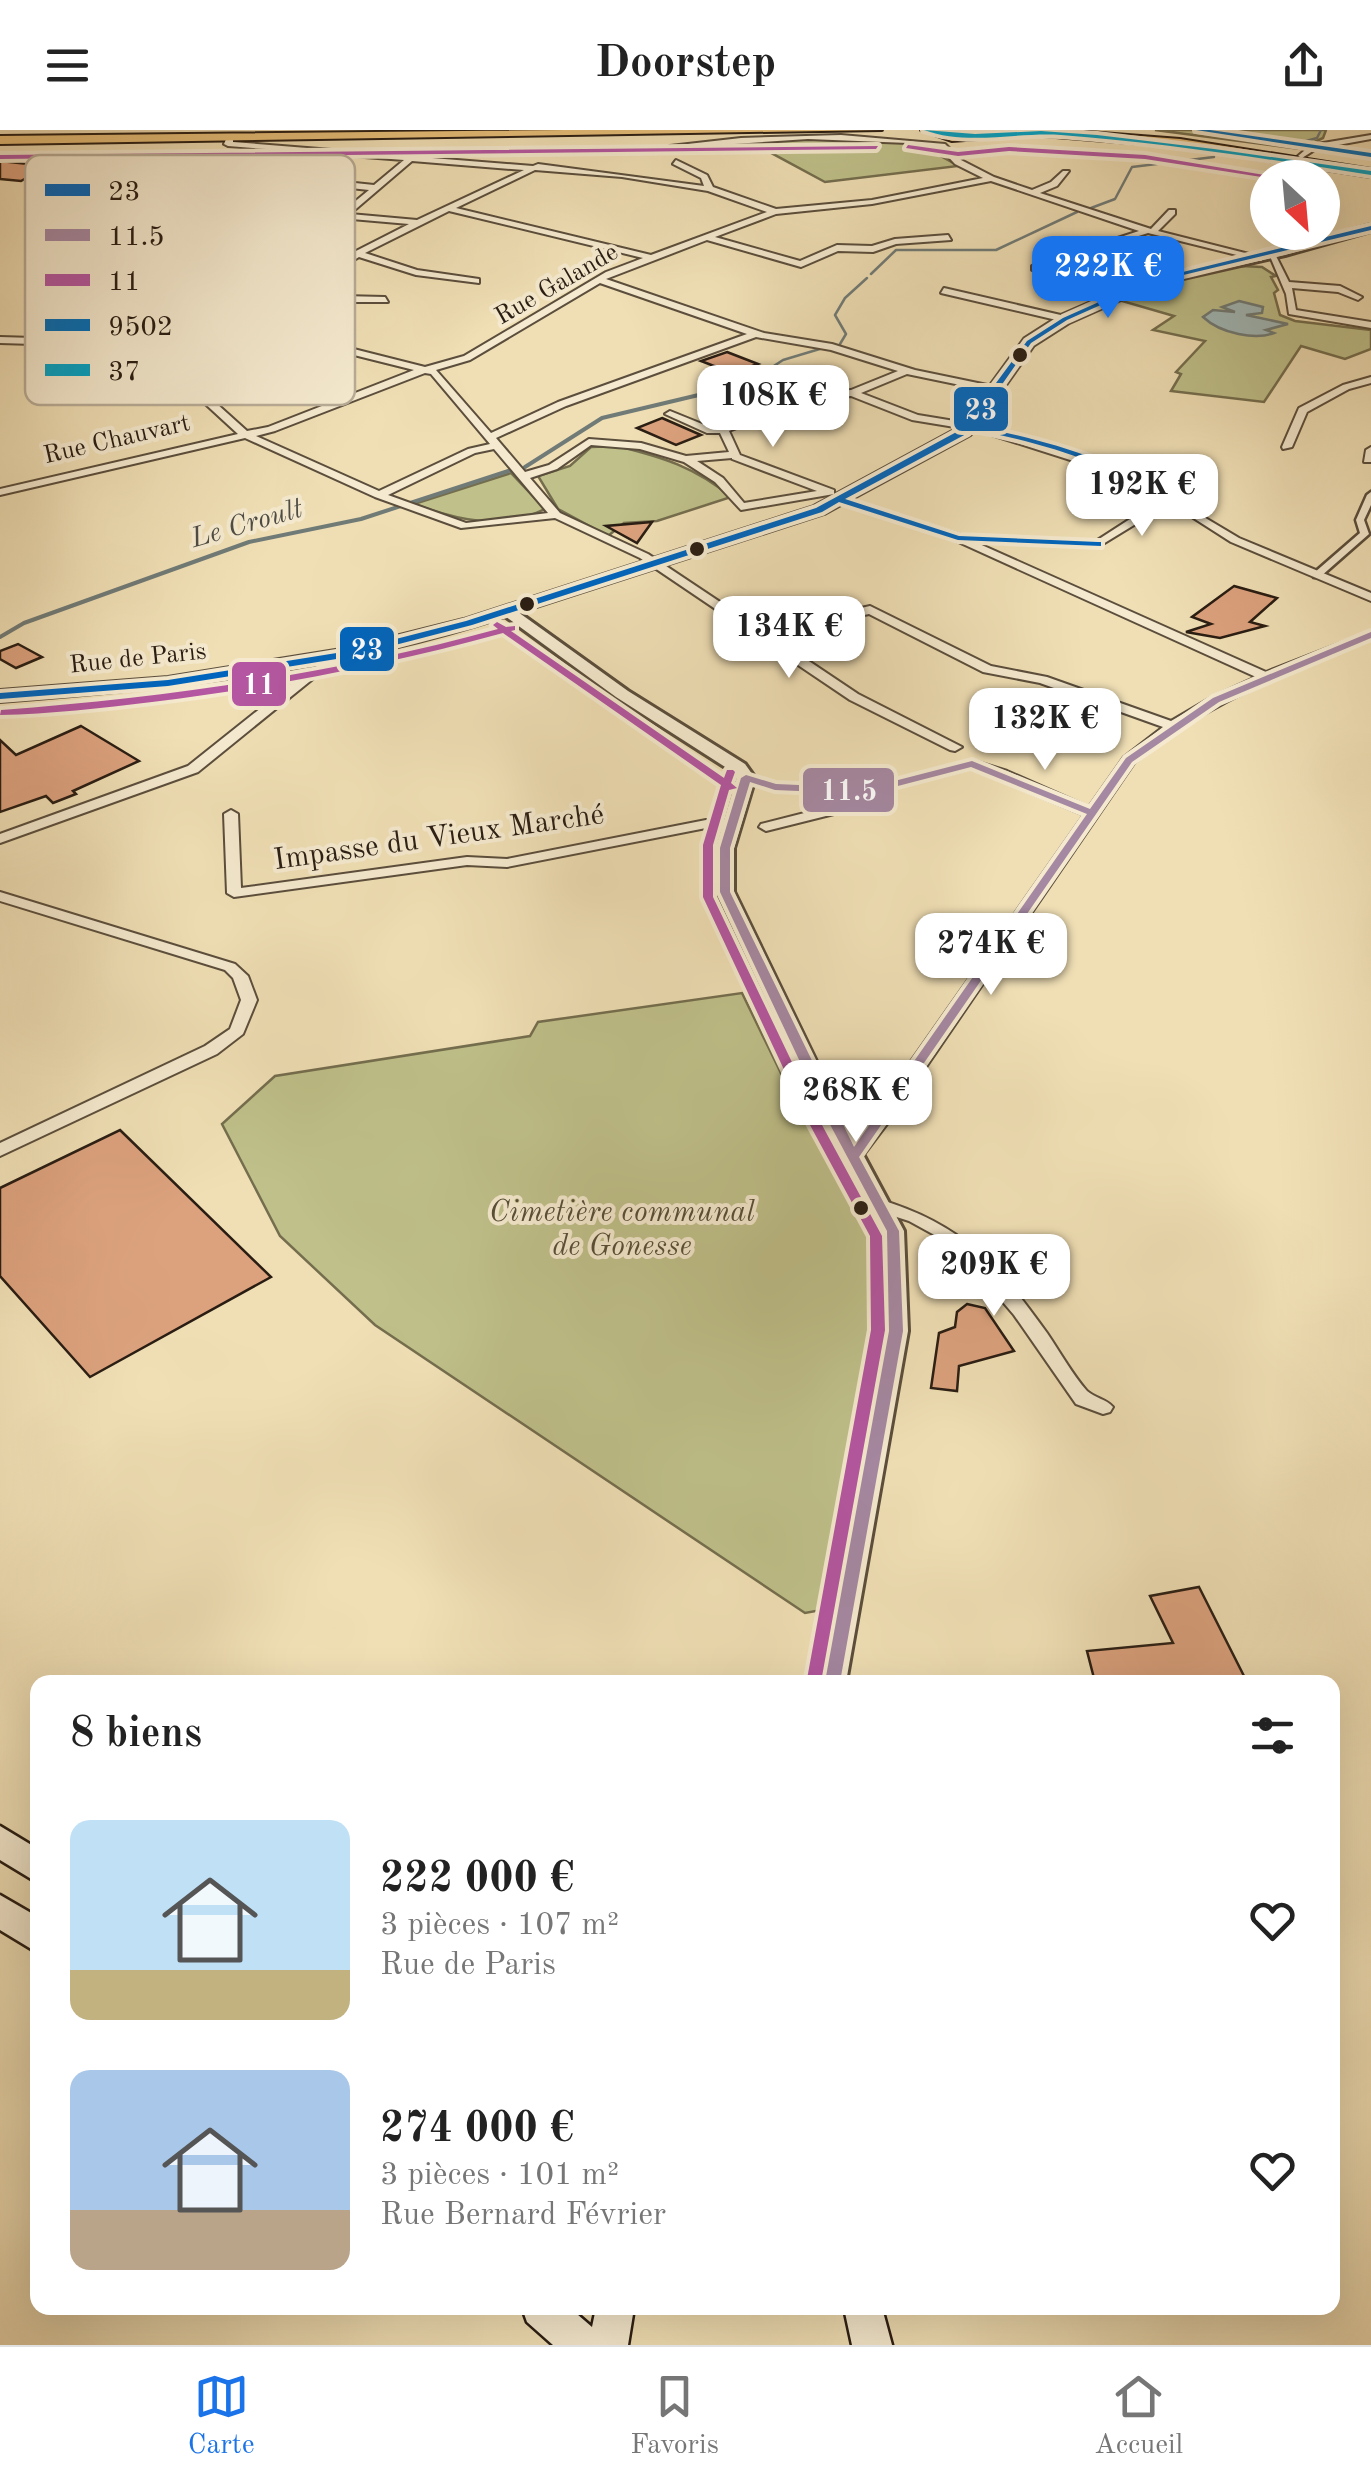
<!DOCTYPE html>
<html lang="fr">
<head>
<meta charset="utf-8">
<style>
	body { margin:0; font-family:"Old Standard TT",serif; background:#f2f2f2; color:#222; height:100vh; display:flex; flex-direction:column; font-size:38px; white-space:nowrap }
	* { box-sizing:border-box; margin:0 }
	p { font-size:32px; color:#767676 }
	.icon { flex:none; width:55px; height:55px; fill:none; stroke:currentColor; stroke-width:2; stroke-linecap:round; stroke-linejoin:round }
	.map { position:relative; flex:1; overflow:hidden }
	.details { position:absolute; left:30px; top:1545px; width:1310px; height:640px; display:flex; flex-direction:column; background:#fff; border-radius:20px; box-shadow:0 10px 40px #0002 }
	.details>* { flex:none }
	.needle { width:65px; rotate:154deg }
	.controls { position:absolute; left:1250px; top:30px; display:grid; gap:20px }
	.controls a { display:grid; place-items:center; width:90px; height:90px; border-radius:50%; background:#fff; box-shadow:0 10px 40px #0002; font-size:50px }
	.price { position:absolute; translate:-50% -85px; padding:0 22px; border-radius:20px; background:#fff; color:#222; font-size:32px; line-height:65px; filter:drop-shadow(0 2px 5px #0008) }
	.price::after { content:''; position:absolute; left:50%; top:60px; width:30px; height:22px; margin-left:-15px; background:inherit; clip-path:polygon(0 0,100% 0,50% 100%) }
	.price.active { background:#1a73e8; color:#fff }
	ul { padding:0; list-style:none }
	li { display:flex; align-items:center; gap:30px; height:250px; padding:0 40px }
	li span { display:grid; place-items:center; flex:none; width:280px; height:200px; border-radius:20px; color:#555 }
	li>.icon { margin-inline-start:auto }
	span .icon { width:120px; height:120px; fill:#fffc; stroke-width:1 }
	li b { font-size:42px }
	h2 { display:flex; justify-content:space-between; align-items:center; height:120px; padding:0 40px; font-size:42px }
	header { display:flex; justify-content:space-between; align-items:center; height:130px; padding:0 40px; background:#fff; font-size:45px; font-weight:700 }
	.tabs { display:flex; justify-content:space-around; align-items:center; height:140px; border-top:2px solid #e0e0e0; background:#fff; font-size:28px; color:#767676 }
	.tabs a { display:grid; justify-items:center; gap:5px }
	.tabs .active { color:#1a73e8 }
	.map>svg:first-child { display:block }
	.green { fill:#bfc08a; stroke:#746e4e; stroke-width:2.5 }
	.water { fill:#a0b9b9; stroke:#707b77; stroke-width:2.5 }
	.lines { fill:none; stroke-linecap:round; stroke-linejoin:round }
	.stream-far1 { stroke:#707b77; stroke-width:2.5 }
	.stream { stroke:#707b77; stroke-width:4 }
	.building { fill:#dca27e; stroke:#291d13; stroke-width:2.5 }
	.pedestrian-casing { stroke:#5b4e3c; stroke-width:5 }
	.minor-casing { stroke:#5b4e3c; stroke-width:4 }
	.tertiary-casing { stroke:#5b4e3c; stroke-width:6 }
	.secondary-casing { stroke:#291d13; stroke-width:5 }
	.primary-casing { stroke:#291d13; stroke-width:4 }
	.pedestrian { fill:#f5eacf; fill-rule:evenodd }
	.minor { fill:#f5eacf; fill-rule:evenodd }
	.tertiary { fill:#f5eacf; fill-rule:evenodd }
	.secondary { fill:#f5eacf; fill-rule:evenodd }
	.primary { fill:#e8c07a; fill-rule:evenodd }
	.bus-1-casing { stroke:#f5eacf; stroke-width:8 }
	.bus-2-casing { stroke:#f5eacf; stroke-width:8 }
	.bus-3-casing { stroke:#f5eacf; stroke-width:8 }
	.bus-4-casing { stroke:#f5eacf; stroke-width:8 }
	.bus-5-casing { stroke:#f5eacf; stroke-width:8 }
	.bus-1 { fill:#0065bd; fill-rule:evenodd }
	.bus-2 { fill:#a588a2; fill-rule:evenodd }
	.bus-3 { fill:#b456a1; fill-rule:evenodd }
	.bus-4 { fill:#006db8; fill-rule:evenodd }
	.bus-5 { fill:#02a2c5; fill-rule:evenodd }
	.bus-dot { fill:#291d13; stroke:#f5eacf; stroke-width:4 }
	.labels { text-anchor:middle; dominant-baseline:central; stroke-width:8; stroke-linejoin:round; paint-order:stroke }
	.far-street-label { font-size:25px; fill:#291d13; stroke:#f5eacf }
	.far-water-label { font-size:28px; font-style:italic; fill:#4d4c45; stroke:#f5eacf }
	.street-label { font-size:30px; fill:#291d13; stroke:#f5eacf }
	.park-label { font-size:30px; font-style:italic; fill:#564e37; stroke:#f5eacf }
	.key { fill:#f5eacf; stroke:#b8ac97; stroke-width:2.5 }
	.key-label { font-size:28px; fill:#291d13 }
	.line-badge { stroke:#f5eacf; stroke-width:4 }
	.badge-label { font-size:28px; text-anchor:middle; font-weight:bold; fill:#fff }
</style>
</head>
<body>
<header><svg class="icon" aria-label="menu" viewBox="0 0 24 24"><path d="M4 6h16M4 12h16M4 18h16"/></svg>Doorstep<svg class="icon" aria-label="share" viewBox="0 0 24 24"><path d="M12 15V3M7 8l5-5 5 5M5 13v7h14v-7"/></svg></header>
<div class="map">
<svg width="1371" height="2215" viewBox="0 0 1371 2215">
	<rect width="100%" height="100%" fill="#f0dfb5"/>
	<filter id="stains"><feTurbulence type="fractalNoise" baseFrequency=".002" numOctaves="4"/><feColorMatrix values="0 0 0 0 .2 0 0 0 0 .09 0 0 0 0 .02 0 0 0 .5 -.17"/></filter>
	<radialGradient id="worn" r=".72"><stop offset=".6" stop-color="#630" stop-opacity="0"/><stop offset="1" stop-color="#630" stop-opacity=".3"/></radialGradient>
	<path class="green" d="M 1155,0 L 1326,0 L 1323,8 L 1300,19 Z
		M 810,6 C 864,6 911,5 958,36 L 825,52 L 749,11 Z
		M 1241,136 L 1262,137 L 1276,146 L 1271,147 L 1278,160 L 1274,163 L 1280,185 L 1295,191 L 1371,200 L 1371,219 L 1345,229 L 1301,216 L 1264,272 L 1171,261 L 1181,244 L 1176,242 L 1205,211 L 1153,200 L 1174,186 L 1115,169 L 1141,156 Z
		M 617,316 C 662,327 695,337 731,367 L 657,391 L 624,393 L 608,406 L 558,379 L 538,346 L 570,336 L 591,317 Z
		M 511,343 L 545,379 C 501,401 457,390 414,374 Z
		M 742,863 L 793,968 L 871,1097 L 881,1178 L 827,1479 L 805,1483 L 375,1195 L 280,1106 L 222,994 L 275,946 L 530,906 L 538,892 Z"/>
	<path class="water" d="M 1239,171 L 1263,177 L 1262,183 L 1246,185 L 1288,194 L 1266,200 L 1274,203 C 1256,210 1221,204 1203,187 L 1213,180 L 1235,182 L 1222,177 Z"/>
	<g class="lines">
		<path class="stream-far1" d="M 1288,16 L 1317,8 L 1321,0
			M 1091,78 L 1115,69 L 1132,37 L 1214,27
			M 871,144 L 896,120 L 996,120 L 1077,82
			M 840,214 L 846,204 L 835,185 L 845,168 L 867,148
			M 757,247 L 783,230 L 823,218"/>
		<path class="stream" d="M 525,337 L 602,288 L 749,253 L 761,245
			M 0,507 L 24,493 L 249,412 L 361,389 L 511,340"/>
	</g>
	<path class="building" d="M 0,31 L 47,36 L 21,51 L 0,49 Z
		M 727,222 L 758,234 L 732,243 L 701,231 Z
		M 662,288 L 701,305 L 676,315 L 637,298 Z
		M 652,392 L 637,413 L 606,396 Z
		M 1234,456 L 1277,468 L 1250,492 L 1265,496 L 1220,508 L 1186,502 L 1211,494 L 1192,487 Z
		M 18,514 L 42,527 L 16,538 L 0,529 L 0,521 Z
		M 81,596 L 139,631 L 73,661 L 76,664 L 53,673 L 46,666 L 0,682 L 0,610 L 16,625 Z
		M 120,1000 L 271,1147 L 90,1247 L 0,1146 L 0,1058 Z
		M 967,1174 L 985,1178 L 1014,1221 L 959,1236 L 957,1261 L 931,1258 L 939,1203 L 955,1197 L 957,1182 Z
		M 1199,1457 L 1247,1552 L 1095,1552 L 1087,1521 L 1173,1513 L 1150,1466 Z"/>
	<g class="lines">
		<defs>
			<path id="pedestrian" d="M 1371,362 L 1371,375 L 1364,390 L 1369,404 L 1320,447 L 1314,447 L 1314,443 L 1360,403 L 1356,390 L 1367,365 Z"/>
			<path id="minor" d="M 841,5 L 945,14 L 961,30 L 994,47 L 1032,60 L 1051,52 L 1063,41 L 1069,41 L 1057,56 L 1040,63 L 1151,99 L 1169,80 L 1175,80 L 1175,84 L 1158,101 L 1265,128 L 1261,131 L 1148,103 L 1032,140 L 1032,136 L 1139,101 L 991,51 L 872,74 L 776,84 L 715,107 L 800,131 L 837,115 L 872,116 L 895,109 L 948,105 L 951,110 L 896,114 L 873,122 L 838,121 L 801,137 L 707,110 L 606,149 L 764,203 L 832,214 L 915,240 L 997,257 L 997,261 L 994,262 L 907,244 L 861,263 L 918,285 L 985,296 L 1116,338 L 1165,357 L 1187,377 L 1239,408 L 1371,463 L 1371,471 L 1231,412 L 1170,373 L 1098,417 L 975,412 L 1266,542 L 1371,501 L 1371,509 C 1281,547 1211,569 1134,633 L 887,994 L 859,1031 L 853,1033 L 845,1027 L 867,995 L 826,991 L 824,987 L 826,983 L 874,984 L 1084,685 L 972,638 L 870,664 L 842,682 L 766,701 L 759,697 L 761,694 L 832,676 L 851,664 L 775,661 L 741,651 L 741,645 L 776,653 L 867,657 L 972,630 L 1007,641 L 1089,677 L 1124,627 L 1163,597 L 1040,553 L 983,542 L 869,484 L 770,505 L 858,564 L 962,617 L 955,621 L 950,620 L 850,570 L 758,508 L 752,508 L 751,503 L 640,428 L 555,388 L 461,398 L 375,367 L 245,308 L 0,365 L 0,359 L 238,304 L 151,224 L 134,217 L 0,213 L 0,207 L 135,211 L 152,208 L 193,135 L 291,21 L 228,16 L 224,14 L 227,7 L 233,7 L 233,12 L 533,36 L 538,34 L 704,56 L 701,48 L 673,34 L 676,30 L 707,45 L 713,57 L 776,79 L 872,70 L 983,48 L 955,34 L 940,18 L 908,13 L 808,9 L 674,18 L 670,16 L 741,8 ZM 299,22 L 404,30 L 374,55 L 279,45 ZM 412,31 L 524,40 L 417,90 L 350,84 ZM 535,40 L 622,47 L 708,61 L 767,82 L 651,125 L 456,78 ZM 275,50 L 369,60 L 341,83 L 253,76 ZM 249,80 L 409,94 L 356,121 L 224,109 ZM 449,81 L 643,128 L 606,142 L 464,226 L 425,237 L 318,210 L 244,209 L 306,159 L 341,172 L 388,172 L 385,167 L 342,166 L 312,155 L 359,127 L 416,145 L 479,153 L 479,149 L 417,140 L 365,123 ZM 220,114 L 348,126 L 301,154 L 233,209 L 161,207 L 200,138 ZM 600,153 L 747,204 L 558,272 L 491,303 L 436,240 L 470,230 ZM 756,207 L 831,220 L 898,241 L 851,260 L 808,263 L 721,297 L 712,298 L 670,281 L 665,284 L 707,303 L 720,303 L 729,322 L 686,326 L 641,313 L 589,309 L 549,335 L 525,342 L 496,308 L 566,276 ZM 155,213 L 318,216 L 414,240 L 268,297 L 247,301 L 157,220 L 145,215 ZM 425,243 L 431,244 L 490,314 L 468,319 L 379,361 L 256,306 L 275,301 ZM 851,266 L 912,290 L 979,301 L 1108,342 L 1157,361 L 1164,367 L 1096,411 L 964,406 L 843,368 L 834,370 L 954,410 L 1256,547 L 1212,567 L 1171,591 L 1047,547 L 991,536 L 870,476 L 762,500 L 648,424 L 560,383 L 530,348 L 557,339 L 591,315 L 640,319 L 684,332 L 715,352 L 741,380 L 834,364 L 834,360 L 740,325 L 729,301 L 813,268 ZM 494,319 L 548,383 L 466,393 L 388,365 L 475,323 ZM 732,328 L 732,329 L 817,361 L 744,373 L 723,348 L 697,331 Z
				M 1371,5 L 1371,9 L 1316,19 L 1302,28 L 1298,26 L 1311,15 Z
				M 1269,124 L 1275,124 L 1289,152 L 1340,156 L 1362,167 L 1358,170 L 1338,162 L 1292,158 L 1296,180 L 1371,192 L 1371,198 L 1289,184 L 1286,164 Z
				M 944,158 L 1065,186 L 1070,189 L 1065,192 L 941,163 Z
				M 1371,247 L 1371,253 L 1349,259 L 1307,282 L 1292,317 L 1283,319 L 1282,317 L 1299,278 L 1343,255 Z
				M 1371,317 L 1371,332 L 1364,332 L 1366,320 Z
				M 345,521 L 355,524 L 314,548 L 198,642 L 0,713 L 0,704 L 188,636 L 306,542 Z
				M 231,680 L 238,684 L 241,758 L 467,727 L 507,729 L 706,690 L 729,692 L 736,696 L 729,700 L 706,698 L 507,737 L 467,735 L 234,767 L 227,763 L 224,684 Z
				M 0,762 L 235,834 L 248,846 L 257,870 L 243,904 L 217,924 L 0,1026 L 0,1013 L 205,916 L 230,899 L 241,870 L 233,848 L 225,840 L 0,771 Z
				M 881,1070 C 962,1094 999,1136 1047,1203 C 1060,1222 1072,1244 1087,1261 C 1095,1268 1106,1269 1113,1277 L 1110,1282 L 1103,1284 L 1076,1274 L 1014,1185 L 967,1130 L 940,1108 L 909,1091 L 875,1080 L 872,1076 L 875,1072 Z"/>
			<path id="tertiary" d="M 1371,95 L 1371,101 L 1285,125 L 1152,155 L 1069,192 L 1033,215 L 970,304 L 824,383 L 518,482 L 628,561 L 745,634 L 755,648 L 734,718 L 734,762 L 843,987 L 904,1101 L 908,1201 L 846,1552 L 818,1552 L 884,1201 L 882,1101 L 821,987 L 716,762 L 716,718 L 737,648 L 733,642 L 616,567 L 505,486 C 341,540 171,558 0,571 L 0,561 L 168,548 L 348,519 L 464,490 L 814,377 L 960,298 L 1025,209 L 1061,186 L 1144,150 L 1283,119 Z"/>
			<path id="secondary" d="M 0,1696 L 38,1719 L 38,1753 L 0,1730 Z
				M 0,1765 L 38,1787 L 38,1823 L 0,1800 Z
				M 522,2178 L 570,2178 L 592,2197 L 596,2178 L 634,2178 L 628,2215 L 553,2215 L 527,2192 Z
				M 844,2178 L 882,2178 L 892,2215 L 852,2215 Z"/>
			<path id="primary" d="M 566,0 L 882,0 L 0,14 L 0,6 Z
				M 921,0 L 1063,0 L 1180,9 L 1371,39 L 1371,47 L 1180,17 L 1031,5 L 952,11 Z"/>
		</defs>
		<use href="#pedestrian" class="pedestrian-casing"/>
		<use href="#minor" class="minor-casing"/>
		<use href="#tertiary" class="tertiary-casing"/>
		<use href="#secondary" class="secondary-casing"/>
		<use href="#primary" class="primary-casing"/>
		<use href="#pedestrian" class="pedestrian"/>
		<use href="#minor" class="minor"/>
		<use href="#tertiary" class="tertiary"/>
		<use href="#secondary" class="secondary"/>
		<use href="#primary" class="primary"/>
		<defs>
			<path id="bus-1" d="M 1371,96 L 1371,100 L 1150,153 L 1067,190 L 1031,213 L 973,296 C 1043,309 1111,329 1173,366 L 1173,370 L 1167,370 C 1106,332 1040,312 970,299 L 968,303 L 845,369 L 959,406 L 1098,412 L 1101,412 L 1101,416 L 958,410 L 839,372 L 822,382 L 472,495 L 349,527 L 168,556 L 0,569 L 0,563 L 168,550 L 349,521 L 466,491 L 816,378 L 962,299 L 1027,211 L 1063,188 L 1146,151 Z"/>
			<path id="bus-2" d="M 1371,502 L 1371,508 L 1219,572 L 1132,632 L 859,1027 L 899,1101 L 903,1201 L 840,1552 L 825,1552 L 889,1201 L 887,1101 L 826,987 L 720,762 L 720,718 L 741,648 L 746,645 L 776,654 L 867,658 L 972,631 L 1090,679 L 1126,628 L 1213,568 ZM 971,637 L 1087,684 L 854,1017 L 730,762 L 730,718 L 750,652 L 775,660 L 867,664 Z"/>
			<path id="bus-3" d="M 908,15 L 958,22 L 1009,17 L 1145,25 L 1283,48 L 1268,48 L 1145,29 L 1009,21 L 958,26 L 906,18 Z
				M 878,16 L 876,19 L 0,29 L 0,25 Z
				M 497,492 L 506,497 L 515,496 L 515,500 L 511,501 L 724,648 L 727,640 L 733,640 L 735,642 L 731,653 L 737,658 L 729,660 L 713,715 L 713,767 L 822,995 L 882,1106 L 885,1200 L 821,1552 L 809,1552 L 807,1549 L 871,1200 L 870,1106 L 810,995 L 703,767 L 703,715 L 721,655 L 503,503 C 387,535 271,557 152,572 C 102,578 50,584 0,585 L 1,580 C 169,567 334,544 498,499 L 493,495 Z"/>
			<path id="bus-4" d="M 1196,0 L 1210,0 L 1371,23 L 1371,27 Z"/>
			<path id="bus-5" d="M 924,0 L 975,4 L 1041,1 L 1097,5 L 1214,19 L 1371,41 L 1371,45 C 1268,29 1165,13 1061,5 C 1016,2 967,16 924,0 Z"/>
		</defs>
		<use href="#bus-1" class="bus-1-casing"/>
		<use href="#bus-2" class="bus-2-casing"/>
		<use href="#bus-3" class="bus-3-casing"/>
		<use href="#bus-4" class="bus-4-casing"/>
		<use href="#bus-5" class="bus-5-casing"/>
		<use href="#bus-1" class="bus-1"/>
		<use href="#bus-2" class="bus-2"/>
		<use href="#bus-3" class="bus-3"/>
		<use href="#bus-4" class="bus-4"/>
		<use href="#bus-5" class="bus-5"/>
	</g>
	<g class="bus-dot">
		<circle cx="1020" cy="225" r="9"/>
		<circle cx="697" cy="419" r="9"/>
		<circle cx="527" cy="474" r="9"/>
		<circle cx="861" cy="1078" r="9"/>
	</g>
	<g class="labels">
		<g class="far-street-label">
			<text transform="translate(557 155) rotate(-30)">Rue Galande</text>
			<text transform="translate(117 310) rotate(-13)">Rue Chauvart</text>
			<text transform="translate(138 529) rotate(-6)">Rue de Paris</text>
		</g>
		<g class="far-water-label">
			<text transform="translate(247 395) rotate(-16)">Le Croult</text>
		</g>
		<g class="street-label">
			<text transform="translate(439 708) rotate(-8)">Impasse du Vieux Marché</text>
		</g>
		<g class="park-label">
			<text x="622" y="1083">Cimetière communal<tspan x="622" dy="34">de Gonesse</tspan></text>
		</g>
	</g>
	<rect x="25" y="25" width="330" height="250" rx="15" class="key"/>
	<rect x="45" y="54" width="45" height="12" fill="#0065bd"/>
	<rect x="45" y="99" width="45" height="12" fill="#a588a2"/>
	<rect x="45" y="144" width="45" height="12" fill="#b456a1"/>
	<rect x="45" y="189" width="45" height="12" fill="#006db8"/>
	<rect x="45" y="234" width="45" height="12" fill="#02a2c5"/>
	<g class="key-label">
		<text x="108" y="70">23</text>
		<text x="108" y="115">11.5</text>
		<text x="108" y="160">11</text>
		<text x="108" y="205">9502</text>
		<text x="108" y="250">37</text>
	</g>
	<g class="line-badge">
		<rect x="952" y="255" width="58" height="48" rx="10" fill="#0065bd"/>
		<rect x="338" y="495" width="58" height="48" rx="10" fill="#0065bd"/>
		<rect x="230" y="530" width="58" height="48" rx="10" fill="#b456a1"/>
		<rect x="801" y="636" width="95" height="48" rx="10" fill="#a588a2"/>
	</g>
	<g class="badge-label">
		<text x="981" y="289">23</text>
		<text x="367" y="529">23</text>
		<text x="259" y="564">11</text>
		<text x="849" y="670">11.5</text>
	</g>
	<rect width="100%" height="100%" filter="url(#stains)"/>
	<rect width="100%" height="100%" fill="url(#worn)"/>
</svg>
<div class="controls">
<a><svg class="needle" viewBox="-14 -14 28 28"><path d="M0-13l5 13h-10z" fill="#e53935"/><path d="M0 13l5-13h-10z" fill="#767676"/></svg></a>
</div>
<b class="price active" style="left:1108px;top:191px">222K €</b>
<b class="price" style="left:773px;top:320px">108K €</b>
<b class="price" style="left:1142px;top:409px">192K €</b>
<b class="price" style="left:789px;top:551px">134K €</b>
<b class="price" style="left:1045px;top:643px">132K €</b>
<b class="price" style="left:991px;top:868px">274K €</b>
<b class="price" style="left:856px;top:1015px">268K €</b>
<b class="price" style="left:994px;top:1189px">209K €</b>
<section class="details">
<h2>8 biens<svg class="icon" aria-label="filters" viewBox="0 0 24 24"><path d="M4 7h16M4 17h16"/><circle cx="9" cy="7" r="2"/><circle cx="15" cy="17" r="2"/></svg></h2>
<ul>
<li><span style="background:linear-gradient(#bfe0f5 75%,#c2b280 0)"><svg class="icon" aria-label="home" viewBox="0 0 24 24"><path d="M3 11l9-7 9 7M6 9v11h12V9"/></svg></span><div><b>222 000 €</b><p>3 pièces · 107 m²</p><p>Rue de Paris</p></div><svg class="icon" aria-label="heart" viewBox="0 0 24 24"><path d="M12 20l-8-8c-3-5 5-10 8-4 3-6 11-1 8 4z"/></svg></li>
<li><span style="background:linear-gradient(#a9c7e8 70%,#b9a48a 0)"><svg class="icon" aria-label="home" viewBox="0 0 24 24"><path d="M3 11l9-7 9 7M6 9v11h12V9"/></svg></span><div><b>274 000 €</b><p>3 pièces · 101 m²</p><p>Rue Bernard Février</p></div><svg class="icon" aria-label="heart" viewBox="0 0 24 24"><path d="M12 20l-8-8c-3-5 5-10 8-4 3-6 11-1 8 4z"/></svg></li>
</ul>
</section>
</div>
<nav class="tabs">
<a class="active"><svg class="icon" aria-label="map" viewBox="0 0 24 24"><path d="M3 6l6-2 6 2 6-2v14l-6 2-6-2-6 2zM9 4v14M15 6v14"/></svg>Carte</a>
<a><svg class="icon" aria-label="saved" viewBox="0 0 24 24"><path d="M7 4h10v16l-5-4-5 4z"/></svg>Favoris</a>
<a><svg class="icon" aria-label="home" viewBox="0 0 24 24"><path d="M3 11l9-7 9 7M6 9v11h12V9"/></svg>Accueil</a>
</nav>
</body>
</html>
